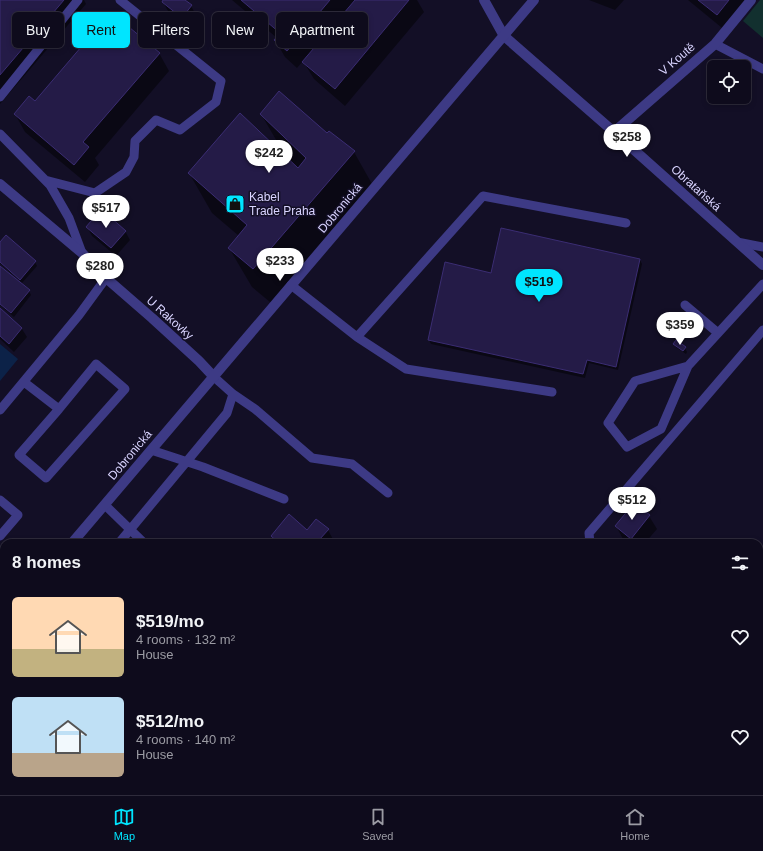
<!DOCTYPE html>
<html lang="en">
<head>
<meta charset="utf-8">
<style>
	body { margin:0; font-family:Helvetica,sans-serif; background:#171425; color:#f1f3f6; height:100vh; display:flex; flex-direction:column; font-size:15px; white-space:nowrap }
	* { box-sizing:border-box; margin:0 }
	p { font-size:13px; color:#9b9ba3 }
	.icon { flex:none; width:22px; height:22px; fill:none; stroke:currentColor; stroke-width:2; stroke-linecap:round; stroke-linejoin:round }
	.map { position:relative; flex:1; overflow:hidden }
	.panel { position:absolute; left:0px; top:539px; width:763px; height:256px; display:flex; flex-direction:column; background:#0e0b1c; border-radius:12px 12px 0 0; box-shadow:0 2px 6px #0003,0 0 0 1px #2e2b3b }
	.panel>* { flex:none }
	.banner { position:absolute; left:12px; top:12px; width:400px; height:36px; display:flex; gap:8px }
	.fabs { position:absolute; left:707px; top:60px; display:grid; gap:8px }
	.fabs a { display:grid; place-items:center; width:44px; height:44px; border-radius:6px; background:#0e0b1c; box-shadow:0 2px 6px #0003,0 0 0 1px #2e2b3b; font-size:20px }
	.price { position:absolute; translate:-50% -34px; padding:0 9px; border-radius:14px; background:#fff; color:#222; font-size:13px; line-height:26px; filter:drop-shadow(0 1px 2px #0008) }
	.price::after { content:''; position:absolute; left:50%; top:24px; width:12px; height:9px; margin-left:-6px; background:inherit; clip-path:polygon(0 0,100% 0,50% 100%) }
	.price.selected { background:#00e5ff; color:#111 }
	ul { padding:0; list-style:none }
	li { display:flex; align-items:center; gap:12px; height:100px; padding:0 12px }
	li span { display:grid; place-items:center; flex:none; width:112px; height:80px; border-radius:6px; color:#555 }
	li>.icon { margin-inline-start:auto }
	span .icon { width:48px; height:48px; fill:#fffc; stroke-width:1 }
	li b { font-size:17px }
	h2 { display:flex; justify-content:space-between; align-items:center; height:48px; padding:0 12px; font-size:17px }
	.pill { padding:0 14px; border-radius:6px; background:#0e0b1c; box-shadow:0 2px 6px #0003,0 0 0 1px #2e2b3b; font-size:14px; line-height:36px }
	.pill.selected { background:#00e5ff; color:#111 }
	.menu { display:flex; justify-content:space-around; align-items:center; height:56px; border-top:1px solid #2e2b3b; background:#0e0b1c; font-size:11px; color:#9b9ba3 }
	.menu a { display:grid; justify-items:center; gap:2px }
	.menu .selected { color:#00e5ff }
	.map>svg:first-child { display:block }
	.green { fill:#12302f }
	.water { fill:#0c2248 }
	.shadow { fill:#0007 }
	.building { fill:#241b47; stroke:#3b2d73 }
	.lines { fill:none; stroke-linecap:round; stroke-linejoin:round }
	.service { stroke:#3d3a85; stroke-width:9 }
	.minor { stroke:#3d3a85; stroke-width:10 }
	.tertiary { stroke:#3d3a85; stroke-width:10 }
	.labels { text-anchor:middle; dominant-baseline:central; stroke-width:3; stroke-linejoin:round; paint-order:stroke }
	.street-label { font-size:12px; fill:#d9d4ff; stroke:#130f26 }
	.poi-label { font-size:12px; fill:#d9d4ff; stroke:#130f26; text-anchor:start }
</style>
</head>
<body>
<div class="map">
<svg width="763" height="795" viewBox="0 0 763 795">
	<rect width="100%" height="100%" fill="#130f26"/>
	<path class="green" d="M 760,0 L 763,0 L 763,38 L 743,21 Z"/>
	<path class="water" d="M 0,344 L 18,359 L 0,381 Z"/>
	<path class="shadow" d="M 0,0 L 84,0 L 86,4 L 0,104 Z
		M 165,0 L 184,0 L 191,6 L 196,15 L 187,26 L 168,11 L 163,2 Z
		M 232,0 L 417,0 L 424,12 L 345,106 L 314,79 L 303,61 L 297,68 L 285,57 L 275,40 L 277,38 Z
		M 589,0 L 624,0 L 615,10 Z
		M 688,0 L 754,0 L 727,32 Z
		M 159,53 L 169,71 L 95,158 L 99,165 L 85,182 L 25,132 L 15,114 L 35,102 Z
		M 261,114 L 327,134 L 354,152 L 376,191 L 276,307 L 252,287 L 229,248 L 239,236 L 212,213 L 189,173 L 286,157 Z
		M 87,227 L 125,231 L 130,240 L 116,256 L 92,236 Z
		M 0,243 L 35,262 L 37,266 L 22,283 L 0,263 Z
		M 640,260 L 642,264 L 618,370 L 589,363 L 585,378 L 431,344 L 429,340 L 492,274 Z
		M 0,267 L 29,291 L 31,295 L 14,317 L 0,305 Z
		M 0,309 L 22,329 L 27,337 L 14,352 L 0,339 Z
		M 674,344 L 685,348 L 687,352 L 686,354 L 677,348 Z
		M 649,516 L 657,529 L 645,543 L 628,543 L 623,539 L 616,526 Z
		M 328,530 L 335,543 L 276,543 L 272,536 L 307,531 Z
		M 188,791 L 263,791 L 260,795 L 185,795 Z
		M 280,791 L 337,791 L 333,795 L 276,795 Z
		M 425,791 L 442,791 L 455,794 L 456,791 L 535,791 L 534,795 L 424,795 Z"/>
	<path class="building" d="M 0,0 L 64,0 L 0,75 Z
		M 163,0 L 185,0 L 192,5 L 182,18 L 162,2 Z
		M 241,0 L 330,0 L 287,51 L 274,40 L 280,33 Z
		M 355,0 L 409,0 L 335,89 L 302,62 Z
		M 698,0 L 729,0 L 717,15 Z
		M 111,12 L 160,53 L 83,142 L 89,147 L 74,165 L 14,114 L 29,96 L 35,101 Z
		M 279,91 L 327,133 L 329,131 L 355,151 L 253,269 L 228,248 L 247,225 L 188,173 L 240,113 L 298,168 L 306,158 L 260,114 Z
		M 101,209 L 126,231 L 111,248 L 86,227 Z
		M 501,228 L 640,259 L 616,367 L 587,360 L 583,374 L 428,340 L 445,262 L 491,273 Z
		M 6,235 L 36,261 L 20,280 L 0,262 L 0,242 Z
		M 0,266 L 30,290 L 11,313 L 0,304 Z
		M 0,308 L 22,328 L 9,344 L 0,336 Z
		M 676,340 L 686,347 L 683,351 L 673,344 Z
		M 634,503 L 650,515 L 631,539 L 615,526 Z
		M 289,514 L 307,530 L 316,519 L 329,529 L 319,540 L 322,543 L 279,543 L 271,536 Z
		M 0,786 L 4,791 L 10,795 L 0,795 Z
		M 187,791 L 239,791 L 235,795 L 183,795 Z
		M 278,791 L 312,791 L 309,795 L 275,795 Z
		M 424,791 L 446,791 L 455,793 L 455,791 L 521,791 L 520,795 L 423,795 Z"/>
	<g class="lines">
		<path class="service" d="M 715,44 L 763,69
			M 0,97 L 78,0
			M 0,134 L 50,185 L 69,218 L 82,253
			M 45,180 L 95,193 L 126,172 L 134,157 L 135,141 L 156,120 L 180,130 L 216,102 L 221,81 L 120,0
			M 737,242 L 763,247
			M 291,285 L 357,337 L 406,369 L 552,392
			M 685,305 L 718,333
			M 357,337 L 483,196 L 626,223
			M 688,366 L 635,381 L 608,423 L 627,447 L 661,429 L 688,366 L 763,284
			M 214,377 L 233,394 L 255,409 L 312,458 L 352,464 L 388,493
			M 24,382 L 59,409 L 96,364 L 125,389 L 46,478 L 19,455 L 59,409
			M 0,410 L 79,315 L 106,278
			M 151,450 L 203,467 L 284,499
			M 0,500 L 18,515 L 0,536
			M 105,505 L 144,543
			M 119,543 L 227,413 L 233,394
			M 590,543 L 589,533 L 763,330
			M 0,686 L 4,681
			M 759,732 L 763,728
			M 393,795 L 394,791
			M 705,795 L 708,791"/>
		<path class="minor" d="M 484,0 L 504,36 L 614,132 L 763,265
			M 614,132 L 715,44 L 751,0
			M 0,184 L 82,253 L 106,278 L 152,318 L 199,361 L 214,377"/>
		<path class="tertiary" d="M 72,543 L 534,0
			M 0,628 L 4,623"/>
	</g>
	<defs>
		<symbol id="shop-square" viewBox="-11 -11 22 22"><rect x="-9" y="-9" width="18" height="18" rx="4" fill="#00e5ff" stroke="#130f26"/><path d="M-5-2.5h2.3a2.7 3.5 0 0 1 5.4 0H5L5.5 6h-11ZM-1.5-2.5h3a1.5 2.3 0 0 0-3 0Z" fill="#111"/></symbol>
	</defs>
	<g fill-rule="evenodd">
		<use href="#shop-square" x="224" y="193" width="22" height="22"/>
	</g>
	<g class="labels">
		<g class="street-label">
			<text transform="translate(677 59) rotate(-41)">V Koutě</text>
			<text transform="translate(696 188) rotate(42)">Obrataňská</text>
			<text transform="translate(340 208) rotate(-50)">Dobronická</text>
			<text transform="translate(170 318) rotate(42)">U Rakovky</text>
			<text transform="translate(130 455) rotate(-50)">Dobronická</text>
		</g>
		<g class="poi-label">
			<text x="249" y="197">Kabel<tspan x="249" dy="14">Trade Praha</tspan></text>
		</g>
	</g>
</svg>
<div class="fabs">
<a><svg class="icon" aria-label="locate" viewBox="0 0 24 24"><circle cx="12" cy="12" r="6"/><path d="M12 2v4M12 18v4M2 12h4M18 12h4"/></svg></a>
</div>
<b class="price" style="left:627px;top:158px">$258</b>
<b class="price" style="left:269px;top:174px">$242</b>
<b class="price" style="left:106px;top:229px">$517</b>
<b class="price" style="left:280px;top:282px">$233</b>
<b class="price" style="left:100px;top:287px">$280</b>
<b class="price selected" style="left:539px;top:303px">$519</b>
<b class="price" style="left:680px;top:346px">$359</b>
<b class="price" style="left:632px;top:521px">$512</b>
<div class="banner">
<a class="pill">Buy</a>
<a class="pill selected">Rent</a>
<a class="pill">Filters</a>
<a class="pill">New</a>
<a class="pill">Apartment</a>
</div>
<section class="panel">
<h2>8 homes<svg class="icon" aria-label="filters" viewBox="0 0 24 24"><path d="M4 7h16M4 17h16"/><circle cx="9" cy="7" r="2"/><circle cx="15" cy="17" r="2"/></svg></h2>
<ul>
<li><span style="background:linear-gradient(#ffd9b3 65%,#c2b280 0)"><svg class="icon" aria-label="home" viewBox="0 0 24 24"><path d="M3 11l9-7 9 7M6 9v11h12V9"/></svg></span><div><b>$519/mo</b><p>4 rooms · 132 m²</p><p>House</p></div><svg class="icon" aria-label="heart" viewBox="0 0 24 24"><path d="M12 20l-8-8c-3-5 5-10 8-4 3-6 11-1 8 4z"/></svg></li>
<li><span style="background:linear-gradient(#bfe0f5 70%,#b9a48a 0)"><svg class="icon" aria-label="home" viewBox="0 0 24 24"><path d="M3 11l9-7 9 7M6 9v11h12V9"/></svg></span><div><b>$512/mo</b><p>4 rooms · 140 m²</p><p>House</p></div><svg class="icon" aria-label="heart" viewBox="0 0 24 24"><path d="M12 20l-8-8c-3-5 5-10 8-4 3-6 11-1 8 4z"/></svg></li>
</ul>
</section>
</div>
<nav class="menu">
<a class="selected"><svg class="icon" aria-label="map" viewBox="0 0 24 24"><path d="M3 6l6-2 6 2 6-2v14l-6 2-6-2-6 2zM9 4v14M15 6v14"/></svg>Map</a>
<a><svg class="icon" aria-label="saved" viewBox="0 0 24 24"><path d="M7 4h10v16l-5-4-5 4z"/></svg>Saved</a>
<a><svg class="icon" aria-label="home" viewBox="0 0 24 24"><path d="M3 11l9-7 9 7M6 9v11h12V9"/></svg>Home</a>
</nav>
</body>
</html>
